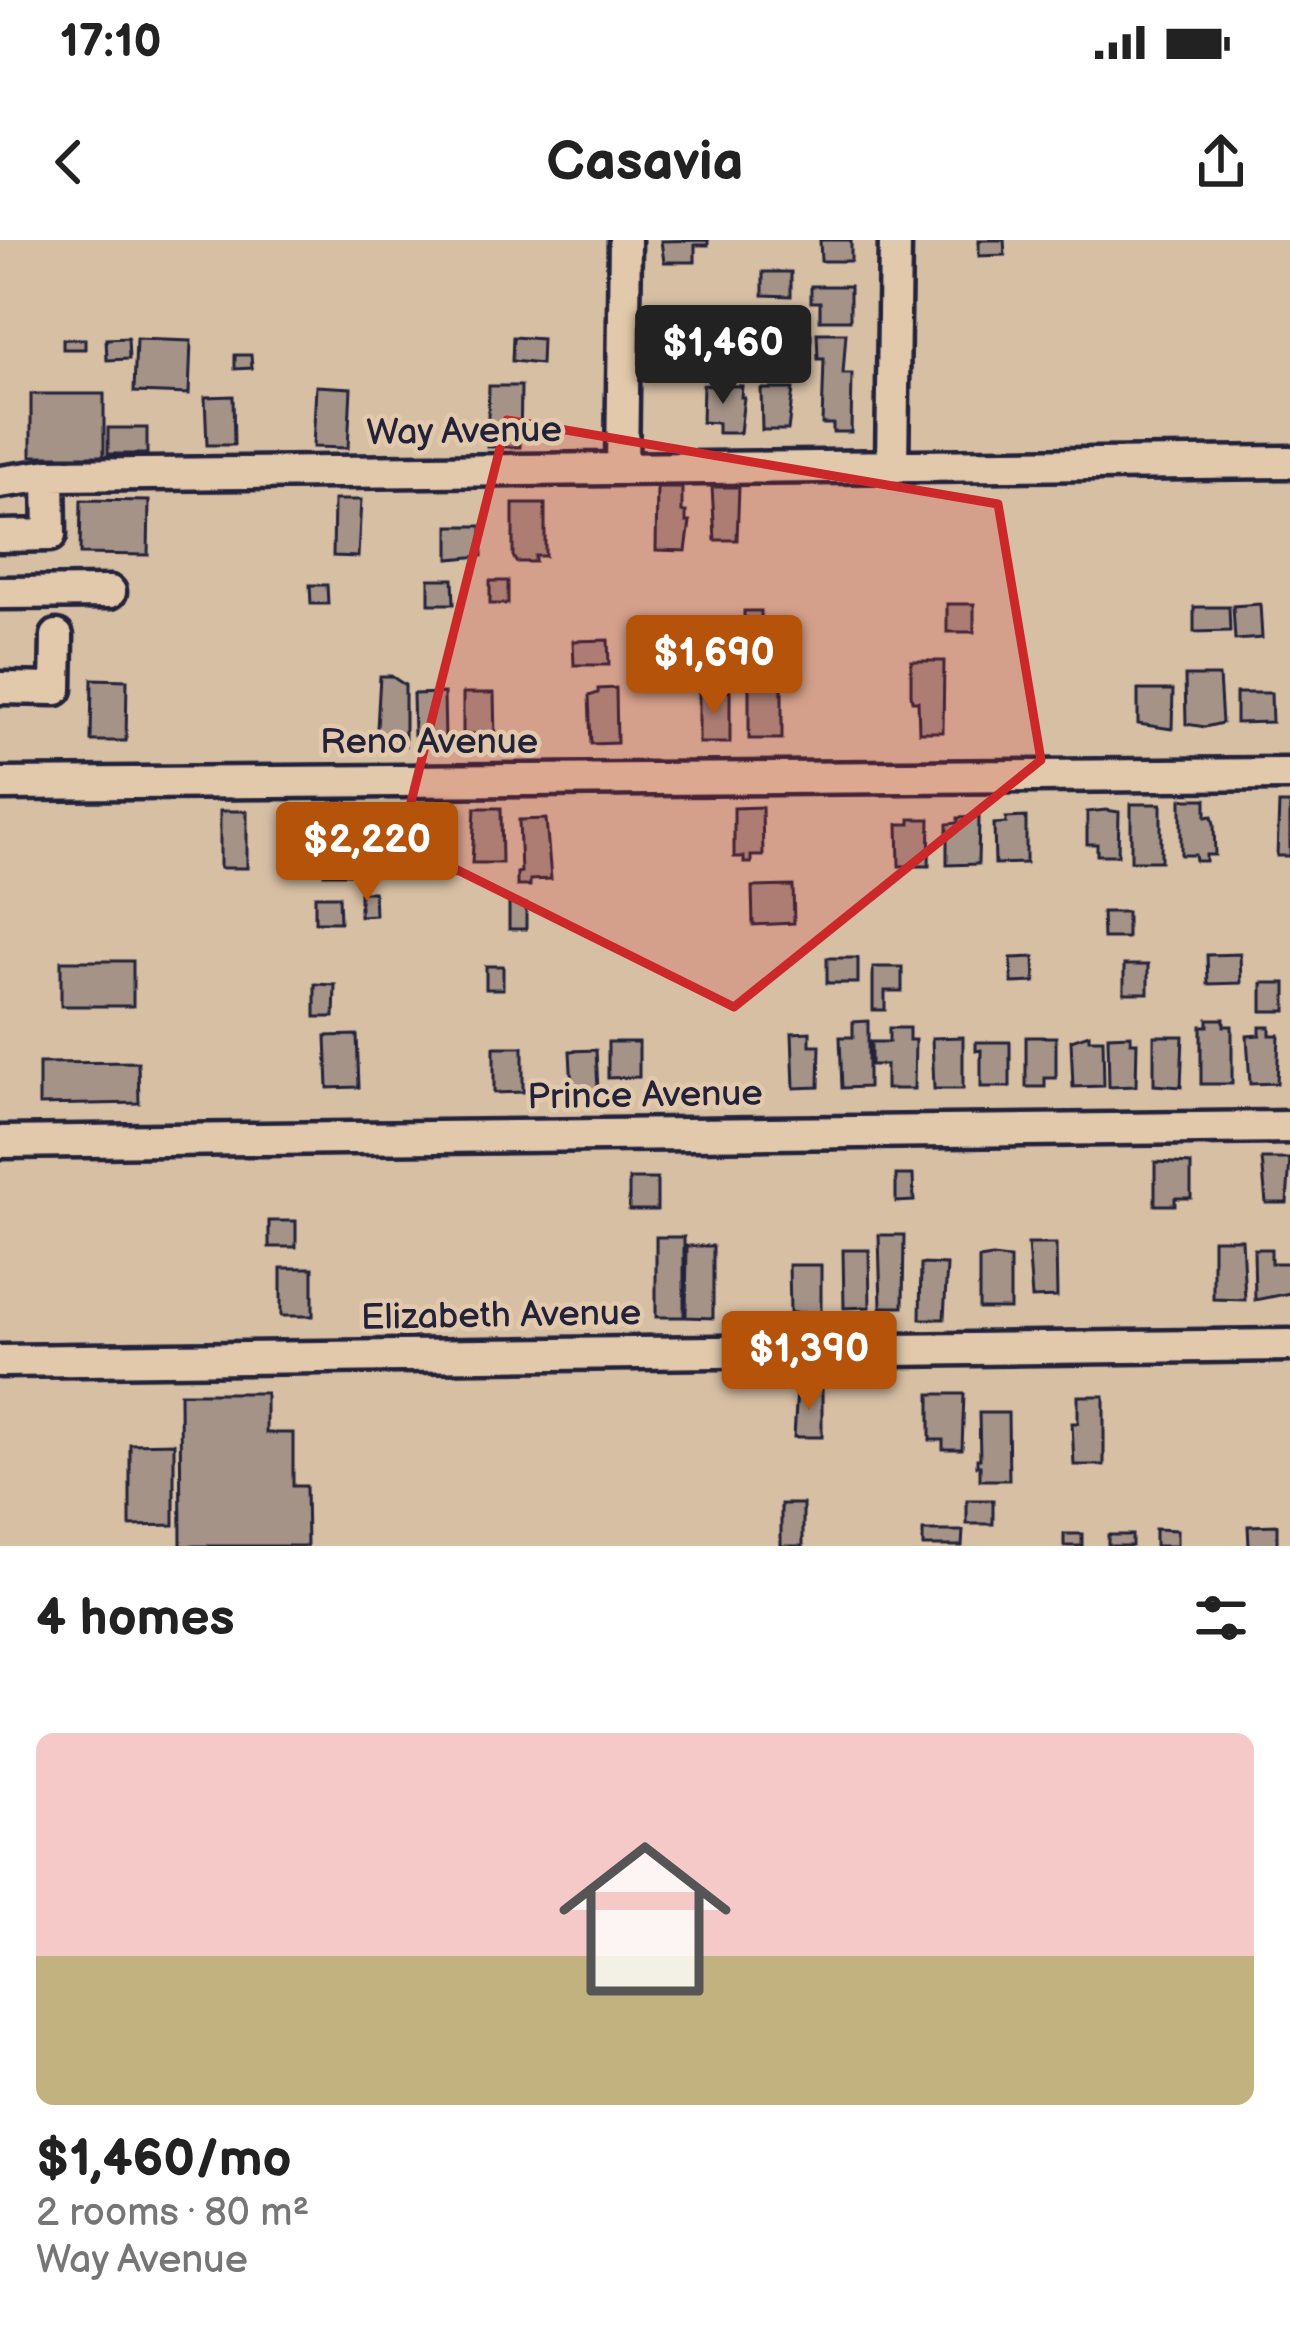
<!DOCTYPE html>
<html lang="en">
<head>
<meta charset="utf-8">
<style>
	body { margin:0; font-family:"Balsamiq Sans",sans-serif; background:#f6f6f6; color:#222; height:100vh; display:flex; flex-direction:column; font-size:45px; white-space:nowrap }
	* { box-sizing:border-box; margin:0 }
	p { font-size:39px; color:#767676 }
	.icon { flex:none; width:66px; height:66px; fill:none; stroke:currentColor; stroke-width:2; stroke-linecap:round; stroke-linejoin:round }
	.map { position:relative; height:1306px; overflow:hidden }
	.side { display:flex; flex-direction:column; background:#fff; flex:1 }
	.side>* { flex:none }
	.price { position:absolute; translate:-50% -102px; padding:0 27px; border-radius:12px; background:#b45309; color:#fff; font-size:39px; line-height:78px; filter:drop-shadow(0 3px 6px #0008) }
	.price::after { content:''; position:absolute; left:50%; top:72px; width:36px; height:27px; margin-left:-18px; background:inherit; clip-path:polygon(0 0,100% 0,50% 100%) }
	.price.on { background:#222; color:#fff }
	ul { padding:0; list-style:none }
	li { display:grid; align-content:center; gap:24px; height:636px; padding:0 36px }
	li+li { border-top:3px solid #e0e0e0 }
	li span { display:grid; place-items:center; height:372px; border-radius:18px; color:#555 }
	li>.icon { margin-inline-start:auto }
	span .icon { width:216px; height:216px; fill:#fffc; stroke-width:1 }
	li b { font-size:51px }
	h2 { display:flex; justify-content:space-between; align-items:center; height:144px; padding:0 36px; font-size:51px }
	.status { display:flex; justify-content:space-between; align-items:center; height:84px; padding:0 60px; background:#fff; direction:ltr }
	.status svg { height:33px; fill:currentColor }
	header { display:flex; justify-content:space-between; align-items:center; height:156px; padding:0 36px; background:#fff; font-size:54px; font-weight:800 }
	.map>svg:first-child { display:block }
	.building { fill:#a59387; stroke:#22223b; stroke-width:3 }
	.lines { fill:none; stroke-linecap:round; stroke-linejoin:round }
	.minor-casing { stroke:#22223b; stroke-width:39 }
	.minor { stroke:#e2c9ab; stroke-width:30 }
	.marked { fill:#cd2829; fill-opacity:0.2; stroke:#cd2829; stroke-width:9; stroke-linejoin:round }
	.labels { text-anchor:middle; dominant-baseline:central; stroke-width:9; stroke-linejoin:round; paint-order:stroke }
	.street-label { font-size:36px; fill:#22223b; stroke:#e2c9ab }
</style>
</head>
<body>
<div class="status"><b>17:10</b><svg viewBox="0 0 49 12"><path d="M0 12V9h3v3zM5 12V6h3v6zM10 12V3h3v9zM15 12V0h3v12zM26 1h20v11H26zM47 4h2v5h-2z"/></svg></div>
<header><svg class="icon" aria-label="back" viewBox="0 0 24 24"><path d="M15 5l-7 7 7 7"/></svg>Casavia<svg class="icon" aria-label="share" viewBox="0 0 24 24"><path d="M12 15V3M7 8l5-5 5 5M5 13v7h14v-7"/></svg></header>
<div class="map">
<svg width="1290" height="1306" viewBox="0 0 1290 1306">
	<rect width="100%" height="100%" fill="#d7bfa4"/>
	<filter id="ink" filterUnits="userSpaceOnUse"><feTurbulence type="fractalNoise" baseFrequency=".00833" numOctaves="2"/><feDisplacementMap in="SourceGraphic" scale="24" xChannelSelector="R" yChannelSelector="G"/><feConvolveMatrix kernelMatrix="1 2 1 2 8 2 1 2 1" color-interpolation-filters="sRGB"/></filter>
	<g filter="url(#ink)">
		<path class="building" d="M 708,0 L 708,5 L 695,5 L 695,22 L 664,22 L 661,1 Z
			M 820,0 L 851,0 L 851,21 L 821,21 Z
			M 979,0 L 1004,0 L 1005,15 L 979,16 Z
			M 763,32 L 791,32 L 791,56 L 763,55 Z
			M 811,46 L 850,46 L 850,80 L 820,80 L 820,62 L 811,62 Z
			M 764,74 L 794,75 L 794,92 L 764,91 Z
			M 778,93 L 811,94 L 811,119 L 778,118 Z
			M 817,93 L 846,93 L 843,134 L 852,134 L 851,192 L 833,192 L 833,184 L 822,184 L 824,119 L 818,119 Z
			M 513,97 L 542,99 L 541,124 L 512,121 Z
			M 128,98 L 129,119 L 107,120 L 106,99 Z
			M 63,99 L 85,99 L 85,109 L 63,109 Z
			M 136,99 L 191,101 L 189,154 L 134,152 Z
			M 702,99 L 729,100 L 728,129 L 701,128 Z
			M 235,115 L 251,115 L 252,128 L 235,129 Z
			M 703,145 L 742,146 L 741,157 L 744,157 L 740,193 L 718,193 L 718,183 L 702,182 Z
			M 316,146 L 351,148 L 348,208 L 313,207 Z
			M 489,146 L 521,146 L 520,207 L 487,207 Z
			M 761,149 L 793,149 L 788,190 L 762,190 Z
			M 31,154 L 104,154 L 104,216 L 31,216 Z
			M 233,156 L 234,205 L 207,205 L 205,157 Z
			M 108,188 L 147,188 L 147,214 L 108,214 Z
			M 712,247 L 739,247 L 737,300 L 715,300 Z
			M 657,248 L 682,248 L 682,272 L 686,272 L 686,282 L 690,282 L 686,311 L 656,310 Z
			M 81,260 L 149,261 L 148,315 L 80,314 Z
			M 334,260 L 361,260 L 358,317 L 333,316 Z
			M 513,264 L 545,264 L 545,316 L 535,316 L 535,322 L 516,322 L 513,316 Z
			M 449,286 L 482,286 L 482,316 L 449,319 Z
			M 429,339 L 453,339 L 454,364 L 429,364 Z
			M 490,341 L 508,341 L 508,364 L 490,364 Z
			M 310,345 L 327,345 L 328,364 L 311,364 Z
			M 947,364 L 974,364 L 974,392 L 947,392 Z
			M 1260,364 L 1262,398 L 1235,400 L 1233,366 Z
			M 1194,367 L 1229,367 L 1230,391 L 1194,392 Z
			M 744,371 L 761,371 L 761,390 L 744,390 Z
			M 608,400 L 609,425 L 574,425 L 573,401 Z
			M 911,421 L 944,421 L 943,492 L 919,492 L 918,461 L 912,461 L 911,454 Z
			M 380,436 L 391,436 L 405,445 L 405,506 L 376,506 Z
			M 1185,436 L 1219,436 L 1222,483 L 1205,487 L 1186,484 Z
			M 92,439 L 127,440 L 126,501 L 91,501 Z
			M 762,440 L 782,445 L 782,499 L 749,499 L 749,445 L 762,445 Z
			M 616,448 L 617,503 L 591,504 L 589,456 L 598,453 L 598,449 Z
			M 1138,450 L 1173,450 L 1172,489 L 1138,484 Z
			M 699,451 L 730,451 L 730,503 L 699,503 Z
			M 444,453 L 445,500 L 425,500 L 425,495 L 414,495 L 413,454 Z
			M 463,453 L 494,453 L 495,499 L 475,500 L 475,494 L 463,494 Z
			M 1236,453 L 1271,453 L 1272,482 L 1236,483 Z
			M 1181,559 L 1206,559 L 1206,577 L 1212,576 L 1214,584 L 1215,615 L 1206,615 L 1206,621 L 1196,621 L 1195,615 L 1181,615 Z
			M 1131,564 L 1161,564 L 1161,621 L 1131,621 Z
			M 1279,564 L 1290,564 L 1290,616 L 1277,616 Z
			M 762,567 L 763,616 L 751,616 L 751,623 L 744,623 L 744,617 L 734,617 L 734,568 Z
			M 475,568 L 501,568 L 502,623 L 472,623 Z
			M 429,570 L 453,576 L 453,637 L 427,637 L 427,620 L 421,620 L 421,607 L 427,607 Z
			M 1106,570 L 1119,572 L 1118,615 L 1097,615 L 1097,604 L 1087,604 L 1087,572 Z
			M 220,571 L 247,571 L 247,628 L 220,628 Z
			M 405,571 L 407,629 L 372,630 L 371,604 L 380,603 L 379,572 Z
			M 322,572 L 356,572 L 355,634 L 324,634 L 323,615 L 318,615 L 318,597 L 323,597 Z
			M 979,577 L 978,624 L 947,625 L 947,584 L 958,583 L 958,578 Z
			M 1026,577 L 1026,623 L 995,624 L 994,584 L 1006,583 L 1006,578 Z
			M 546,579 L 551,639 L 530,640 L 530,646 L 517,646 L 517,633 L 521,632 L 519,580 Z
			M 910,579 L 930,579 L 929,626 L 899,626 L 898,584 L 910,584 Z
			M 793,646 L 794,683 L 753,685 L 752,647 Z
			M 360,652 L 374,652 L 375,675 L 360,676 Z
			M 315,656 L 339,656 L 340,682 L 315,682 Z
			M 509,664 L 526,664 L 526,689 L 509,689 Z
			M 1102,672 L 1127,672 L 1127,698 L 1103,698 Z
			M 1240,714 L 1241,743 L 1208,744 L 1207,715 Z
			M 1034,717 L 1035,742 L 1012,743 L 1011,718 Z
			M 827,718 L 858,718 L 858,743 L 827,743 Z
			M 61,721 L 133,721 L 133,766 L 61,766 Z
			M 1124,725 L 1148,725 L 1148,753 L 1124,753 Z
			M 486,726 L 503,726 L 503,749 L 486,749 Z
			M 873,727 L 902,727 L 902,751 L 885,751 L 885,770 L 873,770 Z
			M 1262,743 L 1286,743 L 1286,771 L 1262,771 Z
			M 315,744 L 335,745 L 334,777 L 315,777 Z
			M 1208,779 L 1224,779 L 1224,786 L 1232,786 L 1232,844 L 1201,844 L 1201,786 L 1208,786 Z
			M 868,781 L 868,847 L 842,848 L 840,797 L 853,797 L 853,782 Z
			M 1260,787 L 1270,787 L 1270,795 L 1279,795 L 1277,843 L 1250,844 L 1247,796 L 1260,795 Z
			M 889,788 L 909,788 L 909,800 L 915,800 L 914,849 L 886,849 L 886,825 L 871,825 L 871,802 L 889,802 Z
			M 810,792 L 810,805 L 820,805 L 819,847 L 794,848 L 792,793 Z
			M 1089,794 L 1089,799 L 1103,799 L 1104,846 L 1073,847 L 1071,800 Z
			M 357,795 L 359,847 L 328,848 L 326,796 Z
			M 1131,795 L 1131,802 L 1137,802 L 1136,846 L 1109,847 L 1108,796 Z
			M 1154,796 L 1183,796 L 1181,847 L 1154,845 Z
			M 963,797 L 963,849 L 934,849 L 932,798 Z
			M 1026,797 L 1056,797 L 1056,838 L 1045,838 L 1045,847 L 1026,847 Z
			M 608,802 L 639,802 L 639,837 L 608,838 Z
			M 976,802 L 1010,802 L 1010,847 L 981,847 L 981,810 L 976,811 Z
			M 494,807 L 523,807 L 523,852 L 494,853 Z
			M 596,810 L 598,850 L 572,850 L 570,811 Z
			M 138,822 L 139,863 L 39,865 L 39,823 Z
			M 1262,919 L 1290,919 L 1287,963 L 1266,963 Z
			M 1155,922 L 1191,924 L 1191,958 L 1175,958 L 1175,965 L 1155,965 Z
			M 896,935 L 913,935 L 914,961 L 896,962 Z
			M 629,939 L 657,939 L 657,970 L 629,970 Z
			M 269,981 L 296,981 L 296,1007 L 269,1007 Z
			M 879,995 L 904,995 L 903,1067 L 881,1067 Z
			M 656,997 L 684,997 L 684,1077 L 656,1077 Z
			M 1213,999 L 1242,999 L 1245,1060 L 1213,1059 Z
			M 1028,1004 L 1056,1004 L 1057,1057 L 1032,1058 Z
			M 687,1006 L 713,1006 L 713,1078 L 686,1077 Z
			M 1254,1009 L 1271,1009 L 1271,1023 L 1289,1023 L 1290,1053 L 1255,1060 Z
			M 843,1010 L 869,1010 L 870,1067 L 844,1068 Z
			M 992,1017 L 1010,1019 L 1010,1069 L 979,1069 L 979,1019 Z
			M 921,1024 L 947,1025 L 944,1079 L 920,1079 Z
			M 789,1025 L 821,1025 L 821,1073 L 790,1073 Z
			M 281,1028 L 313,1028 L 313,1076 L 281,1076 Z
			M 808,1146 L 822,1148 L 822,1197 L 794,1197 L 797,1149 Z
			M 180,1153 L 266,1153 L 266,1193 L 293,1193 L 293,1246 L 306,1246 L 307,1306 L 181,1306 Z
			M 930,1154 L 964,1154 L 962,1209 L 943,1209 L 943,1200 L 930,1200 Z
			M 1078,1156 L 1104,1156 L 1104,1225 L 1074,1225 L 1072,1183 L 1078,1183 Z
			M 979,1173 L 1008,1173 L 1009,1240 L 980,1240 L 980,1226 L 977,1226 L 977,1219 L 980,1219 Z
			M 174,1203 L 174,1285 L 130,1286 L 130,1204 Z
			M 967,1260 L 993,1260 L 993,1284 L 967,1284 Z
			M 781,1264 L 803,1264 L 803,1306 L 781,1306 Z
			M 1277,1285 L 1277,1306 L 1249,1306 L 1248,1286 Z
			M 1155,1289 L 1177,1290 L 1177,1306 L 1155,1306 Z
			M 923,1291 L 963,1291 L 962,1306 L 923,1306 Z
			M 1064,1294 L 1082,1294 L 1082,1306 L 1064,1306 Z
			M 1108,1295 L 1132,1295 L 1132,1306 L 1108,1306 Z"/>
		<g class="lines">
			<defs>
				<path id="minor" d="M 892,226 L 895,0
					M 622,229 L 625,0
					M 0,242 L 49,235 L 1290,222
					M 0,296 L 50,295 L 49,235
					M 0,353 L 110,352
					M 0,448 L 56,449 L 57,396
					M 0,544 L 1290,534
					M 0,902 L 1290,887
					M 0,1121 L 1290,1105"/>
			</defs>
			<use href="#minor" class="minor-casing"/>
			<use href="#minor" class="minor"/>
		</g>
	</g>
	<path class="marked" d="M 507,180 L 998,264 L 1041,520 L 734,767 L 401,602 Z"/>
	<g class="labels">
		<g class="street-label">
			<text transform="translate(464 192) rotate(-1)">Way Avenue</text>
			<text x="429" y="502">Reno Avenue</text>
			<text transform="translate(645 856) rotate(-1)">Prince Avenue</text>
			<text transform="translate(501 1076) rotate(-1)">Elizabeth Avenue</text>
		</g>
	</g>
</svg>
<b class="price on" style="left:723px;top:167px">$1,460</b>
<b class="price" style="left:714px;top:477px">$1,690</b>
<b class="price" style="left:367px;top:664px">$2,220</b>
<b class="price" style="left:809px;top:1173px">$1,390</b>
</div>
<section class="side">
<h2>4 homes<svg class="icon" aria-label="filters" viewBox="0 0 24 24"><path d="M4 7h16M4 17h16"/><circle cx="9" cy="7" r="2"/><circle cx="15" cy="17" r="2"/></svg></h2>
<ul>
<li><span style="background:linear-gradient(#f6c9c9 60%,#c2b280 0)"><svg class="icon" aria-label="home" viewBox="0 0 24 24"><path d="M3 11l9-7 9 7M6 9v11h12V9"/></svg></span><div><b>$1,460/mo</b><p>2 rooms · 80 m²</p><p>Way Avenue</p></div></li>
</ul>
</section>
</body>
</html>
